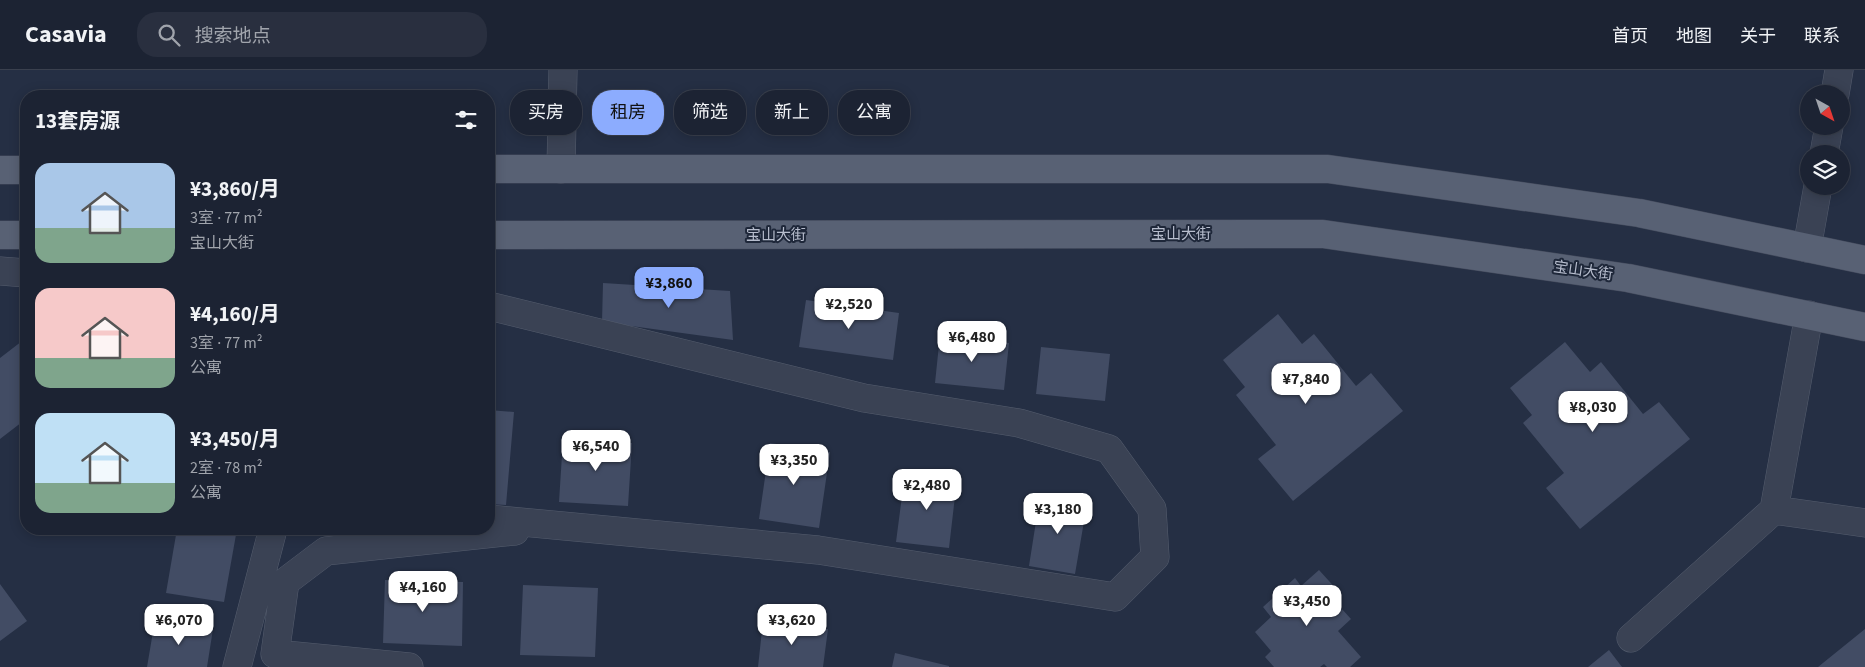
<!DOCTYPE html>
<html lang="zh">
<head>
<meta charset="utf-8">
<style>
	body { margin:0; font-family:"Source Sans 3","Noto Sans SC",sans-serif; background:#292f3f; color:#f1f3f6; height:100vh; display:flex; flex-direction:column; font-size:19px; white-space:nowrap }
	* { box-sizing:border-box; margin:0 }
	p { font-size:16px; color:#a0a4ac }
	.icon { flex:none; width:28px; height:28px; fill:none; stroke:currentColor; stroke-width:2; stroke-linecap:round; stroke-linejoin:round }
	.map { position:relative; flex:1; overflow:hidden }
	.side { position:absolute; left:20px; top:20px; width:475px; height:445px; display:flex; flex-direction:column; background:#1c2333; border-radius:20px; box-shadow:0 2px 12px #0003,0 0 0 1px #3a404e }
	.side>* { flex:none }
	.guide { position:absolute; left:510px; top:20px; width:475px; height:45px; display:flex; gap:10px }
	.needle { width:32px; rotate:140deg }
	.tools { position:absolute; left:1800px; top:15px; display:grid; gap:10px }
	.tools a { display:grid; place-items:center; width:50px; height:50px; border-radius:50%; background:#1c2333; box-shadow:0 2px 12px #0003,0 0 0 1px #3a404e; font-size:25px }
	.price { position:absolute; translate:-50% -42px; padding:0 11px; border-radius:10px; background:#fff; color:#222; font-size:16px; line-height:32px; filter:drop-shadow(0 1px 2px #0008) }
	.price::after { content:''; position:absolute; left:50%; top:30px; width:15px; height:11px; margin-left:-8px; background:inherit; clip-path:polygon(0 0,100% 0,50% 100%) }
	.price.current { background:#8cacfe; color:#111 }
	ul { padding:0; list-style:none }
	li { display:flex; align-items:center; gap:15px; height:125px; padding:0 15px }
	li span { display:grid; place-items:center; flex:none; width:140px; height:100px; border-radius:15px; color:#555 }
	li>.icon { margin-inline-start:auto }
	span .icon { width:60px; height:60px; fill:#fffc; stroke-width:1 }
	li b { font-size:21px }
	h2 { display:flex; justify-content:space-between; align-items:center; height:60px; padding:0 15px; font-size:21px }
	.pill { padding:0 18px; border-radius:20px; background:#1c2333; box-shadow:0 2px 12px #0003,0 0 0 1px #3a404e; font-size:18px; line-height:45px }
	.pill.current { background:#8cacfe; color:#111 }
	header { display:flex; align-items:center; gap:30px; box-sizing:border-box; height:70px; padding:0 25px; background:#1c2333; border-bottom:1px solid #3a404e }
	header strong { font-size:24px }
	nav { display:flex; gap:28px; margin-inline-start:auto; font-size:18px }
	.search { width:350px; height:45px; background:#292f3f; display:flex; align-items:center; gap:12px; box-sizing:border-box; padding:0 18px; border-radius:20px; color:#a0a4ac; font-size:19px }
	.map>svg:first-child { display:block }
	.building { fill:#424c64 }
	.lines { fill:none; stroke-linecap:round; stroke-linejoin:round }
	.street-casing { stroke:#555d6e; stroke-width:29 }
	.primary-casing { stroke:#444b5d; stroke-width:29 }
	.street { stroke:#3a4254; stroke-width:28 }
	.primary { stroke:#586174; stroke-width:28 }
	.labels { text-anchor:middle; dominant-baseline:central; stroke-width:4; stroke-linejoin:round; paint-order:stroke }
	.street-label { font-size:15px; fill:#b7bdcd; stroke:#1e2739 }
</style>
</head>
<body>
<header>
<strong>Casavia</strong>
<div class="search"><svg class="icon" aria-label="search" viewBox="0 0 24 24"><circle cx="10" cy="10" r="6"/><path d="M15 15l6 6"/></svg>搜索地点</div>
<nav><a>首页</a><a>地图</a><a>关于</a><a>联系</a></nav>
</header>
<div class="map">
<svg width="1865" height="597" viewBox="0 0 1865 597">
	<rect width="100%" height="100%" fill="#252f44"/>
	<path class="building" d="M 603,213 L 730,221 L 733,270 L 602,252 Z
		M 806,230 L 899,243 L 893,290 L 799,277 Z
		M 1278,244 L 1302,274 L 1314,264 L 1356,316 L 1371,303 L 1403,341 L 1293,431 L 1258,389 L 1276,375 L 1236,325 L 1245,317 L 1223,290 Z
		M 940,265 L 1009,273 L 1004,320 L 935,313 Z
		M 26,268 L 26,349 L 0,369 L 0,288 Z
		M 1565,272 L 1590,302 L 1601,292 L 1643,344 L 1659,332 L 1690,369 L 1580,459 L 1546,418 L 1564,403 L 1523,353 L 1532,345 L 1510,318 Z
		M 1041,277 L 1110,284 L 1105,331 L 1036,324 Z
		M 489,340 L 514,342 L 506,435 L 489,434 Z
		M 563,369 L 632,373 L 628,436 L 559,432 Z
		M 770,373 L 830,382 L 819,458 L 759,449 Z
		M 905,403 L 957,409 L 949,478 L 896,472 Z
		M 1040,426 L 1087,434 L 1075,504 L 1029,496 Z
		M 177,459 L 237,459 L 224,532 L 166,523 Z
		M 1319,500 L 1339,522 L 1332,528 L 1351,549 L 1338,561 L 1361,587 L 1350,597 L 1327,597 L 1324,594 L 1320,597 L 1274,597 L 1265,587 L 1271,581 L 1255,562 L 1271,547 L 1263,537 L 1295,508 L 1301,516 Z
		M 385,510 L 463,512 L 462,576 L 383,573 Z
		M 0,514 L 27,551 L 0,571 Z
		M 523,515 L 598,518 L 595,587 L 520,585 Z
		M 155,550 L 213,559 L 207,597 L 147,597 Z
		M 763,551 L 828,559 L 823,597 L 758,597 Z
		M 1865,559 L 1865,597 L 1818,597 Z
		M 1609,580 L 1622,597 L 1588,597 Z
		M 895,583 L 949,596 L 949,597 L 892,597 Z"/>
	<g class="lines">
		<defs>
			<path id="street" d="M 1835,24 L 1839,0
				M 1824,84 L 1829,56
				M 561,99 L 563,0
				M 1807,178 L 1818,116
				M 0,201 L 26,203
				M 489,236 L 864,328 L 1019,353 L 1109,379 L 1152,439 L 1155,487 L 1115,527 L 818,480 L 489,449
				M 1774,440 L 1865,453
				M 1631,568 L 1774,440 L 1809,245
				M 237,597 L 273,459
				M 409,597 L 275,584 L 285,512 L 326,481 L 515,461"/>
			<path id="primary" d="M 489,99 L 1328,99 L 1639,143 L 1865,190
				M 0,100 L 26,100
				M 0,165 L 26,165
				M 489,165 L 1323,164 L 1628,208 L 1865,257"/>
		</defs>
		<use href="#street" class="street-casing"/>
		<use href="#primary" class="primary-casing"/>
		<use href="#street" class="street"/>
		<use href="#primary" class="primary"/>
	</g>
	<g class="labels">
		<g class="street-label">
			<text x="1181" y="164">宝山大街</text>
			<text x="776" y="165">宝山大街</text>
			<text transform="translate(1583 201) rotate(8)">宝山大街</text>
		</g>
	</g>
</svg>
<div class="tools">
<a><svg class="needle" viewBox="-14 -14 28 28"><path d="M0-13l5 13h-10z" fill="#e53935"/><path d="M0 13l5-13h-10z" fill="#a0a4ac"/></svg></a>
<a><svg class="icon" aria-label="layers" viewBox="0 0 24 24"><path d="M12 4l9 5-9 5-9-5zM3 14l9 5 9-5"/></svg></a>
</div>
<b class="price current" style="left:669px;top:239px">¥3,860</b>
<b class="price" style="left:849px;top:260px">¥2,520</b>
<b class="price" style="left:972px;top:293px">¥6,480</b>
<b class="price" style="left:1306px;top:335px">¥7,840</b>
<b class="price" style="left:1593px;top:363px">¥8,030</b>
<b class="price" style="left:596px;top:402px">¥6,540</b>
<b class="price" style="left:794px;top:416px">¥3,350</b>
<b class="price" style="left:927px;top:441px">¥2,480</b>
<b class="price" style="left:1058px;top:465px">¥3,180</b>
<b class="price" style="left:423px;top:543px">¥4,160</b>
<b class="price" style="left:1307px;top:557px">¥3,450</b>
<b class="price" style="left:179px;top:576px">¥6,070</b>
<b class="price" style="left:792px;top:576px">¥3,620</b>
<div class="guide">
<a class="pill">买房</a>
<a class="pill current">租房</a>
<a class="pill">筛选</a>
<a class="pill">新上</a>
<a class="pill">公寓</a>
</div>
<section class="side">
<h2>13套房源<svg class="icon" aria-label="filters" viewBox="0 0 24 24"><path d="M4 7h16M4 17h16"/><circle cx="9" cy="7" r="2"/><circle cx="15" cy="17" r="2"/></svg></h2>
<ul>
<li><span style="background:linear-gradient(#a9c7e8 65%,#7fa58c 0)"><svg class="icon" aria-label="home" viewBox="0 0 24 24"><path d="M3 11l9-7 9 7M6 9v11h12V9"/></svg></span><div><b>¥3,860/月</b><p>3室 · 77 m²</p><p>宝山大街</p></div></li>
<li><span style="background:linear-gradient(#f6c9c9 70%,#7fa58c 0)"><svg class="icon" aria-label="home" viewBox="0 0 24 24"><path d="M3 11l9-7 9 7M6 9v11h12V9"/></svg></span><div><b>¥4,160/月</b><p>3室 · 77 m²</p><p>公寓</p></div></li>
<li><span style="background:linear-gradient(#bfe0f5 70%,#7fa58c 0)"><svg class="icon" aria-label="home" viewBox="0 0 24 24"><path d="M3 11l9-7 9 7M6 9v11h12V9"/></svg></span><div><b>¥3,450/月</b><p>2室 · 78 m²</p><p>公寓</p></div></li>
</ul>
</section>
</div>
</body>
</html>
